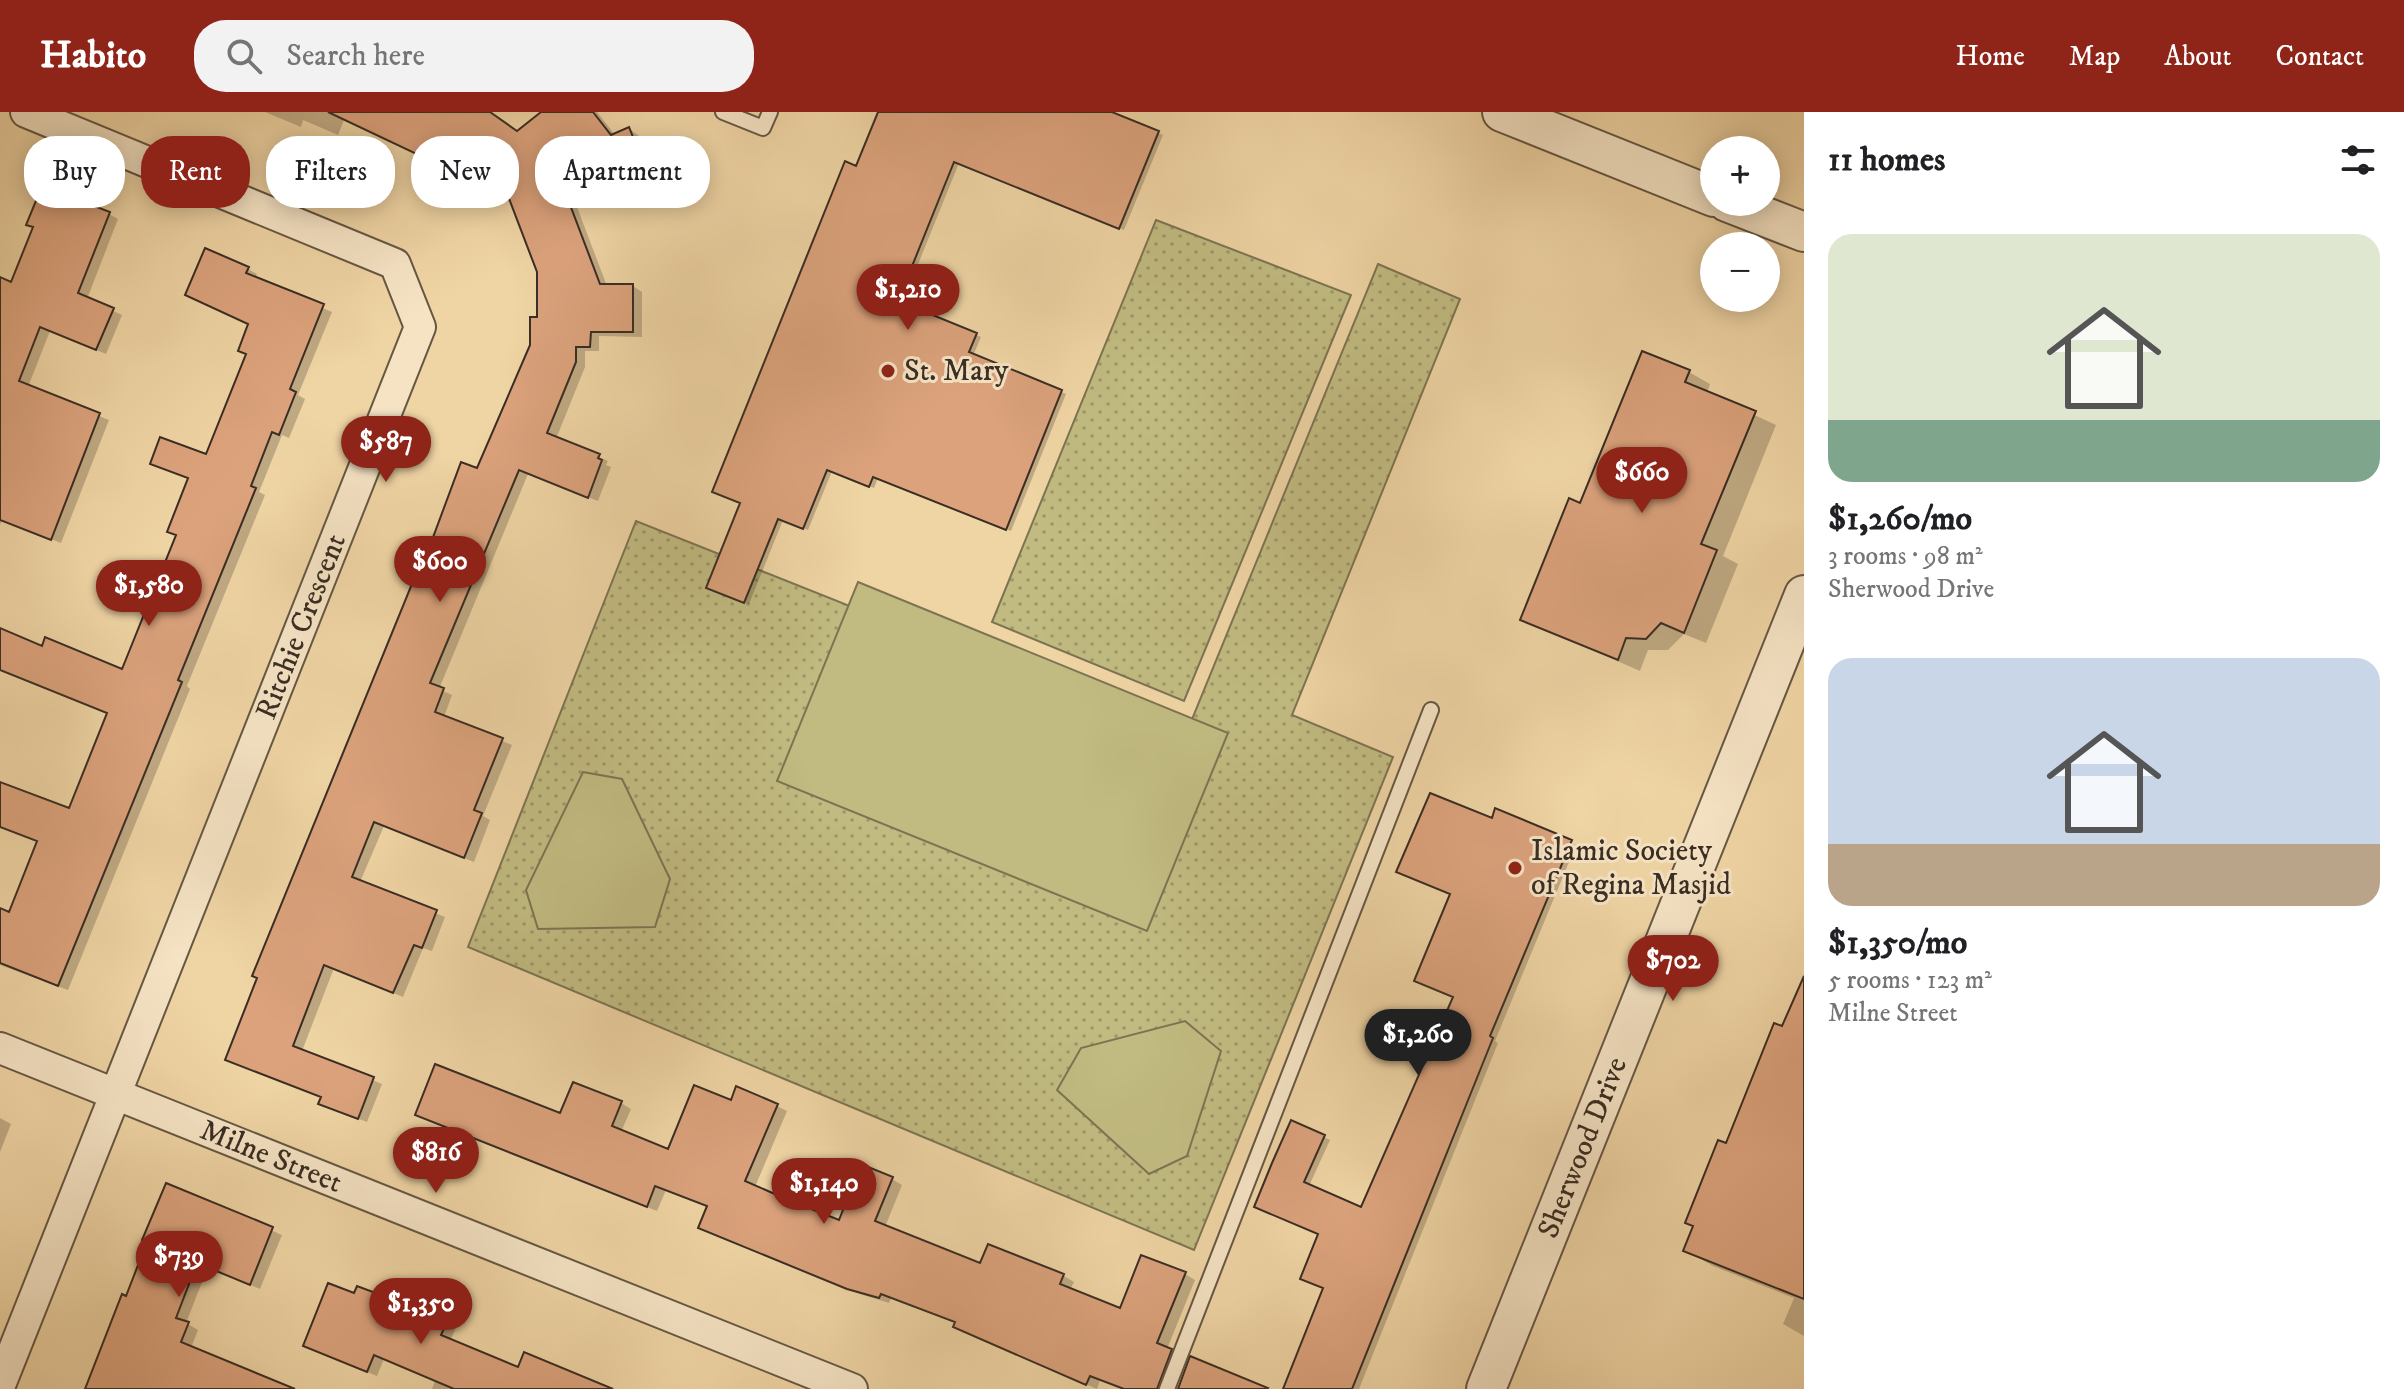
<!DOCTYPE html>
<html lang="en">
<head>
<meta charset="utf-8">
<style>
	body { margin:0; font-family:"IM FELL DW Pica",serif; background:#f2f2f2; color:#202124; height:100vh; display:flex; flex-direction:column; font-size:30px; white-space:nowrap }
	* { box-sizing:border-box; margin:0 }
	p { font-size:26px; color:#757577 }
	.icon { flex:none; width:44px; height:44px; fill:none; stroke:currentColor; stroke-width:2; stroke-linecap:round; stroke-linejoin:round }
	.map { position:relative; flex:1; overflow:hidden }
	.side { display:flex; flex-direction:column; background:#fff; width:600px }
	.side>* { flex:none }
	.hud { position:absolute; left:24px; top:24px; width:760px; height:72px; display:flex; gap:16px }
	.tools { position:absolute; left:1700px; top:24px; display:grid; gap:16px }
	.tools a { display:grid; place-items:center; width:80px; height:80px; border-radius:50%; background:#fff; box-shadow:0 4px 20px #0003; font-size:40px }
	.price { position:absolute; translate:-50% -68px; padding:0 18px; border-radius:28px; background:#8f2418; color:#fff; font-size:26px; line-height:52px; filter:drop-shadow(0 2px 4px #0008) }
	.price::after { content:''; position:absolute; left:50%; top:48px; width:24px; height:18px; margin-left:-12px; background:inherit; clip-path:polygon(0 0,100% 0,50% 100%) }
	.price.active { background:#222; color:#fff }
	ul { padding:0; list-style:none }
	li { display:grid; align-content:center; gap:16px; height:424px; padding:0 24px }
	li span { display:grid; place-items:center; height:248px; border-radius:24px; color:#555 }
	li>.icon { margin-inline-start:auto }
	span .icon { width:144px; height:144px; fill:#fffc; stroke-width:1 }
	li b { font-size:34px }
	h2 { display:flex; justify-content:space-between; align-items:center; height:96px; padding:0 24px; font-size:34px }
	.pill { padding:0 28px; border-radius:32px; background:#fff; box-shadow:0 4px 20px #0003; font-size:28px; line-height:72px }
	.pill.active { background:#8f2418; color:#fff }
	header { display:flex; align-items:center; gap:48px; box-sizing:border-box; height:112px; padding:0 40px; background:#8f2418; color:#fff }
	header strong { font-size:38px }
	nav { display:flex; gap:44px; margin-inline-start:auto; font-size:28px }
	.search { width:560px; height:72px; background:#f2f2f2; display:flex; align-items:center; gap:20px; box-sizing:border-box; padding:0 28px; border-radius:32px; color:#757577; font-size:30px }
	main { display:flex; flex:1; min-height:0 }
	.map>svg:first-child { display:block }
	.green { fill:url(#green-dots); stroke:#7d7452; stroke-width:2 }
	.pitch { fill:#c1bb81; stroke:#7d7452; stroke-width:2 }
	.shadow { fill:#0003 }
	.building { fill:#dba27c; stroke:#392d24; stroke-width:2 }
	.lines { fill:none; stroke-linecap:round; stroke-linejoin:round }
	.service-casing { stroke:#665744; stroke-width:18 }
	.minor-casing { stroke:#665744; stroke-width:34 }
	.tertiary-casing { stroke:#665744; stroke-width:42 }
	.service { stroke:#f5e3c4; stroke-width:14 }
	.minor { stroke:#f5e3c4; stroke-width:30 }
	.tertiary { stroke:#f5e3c4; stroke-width:38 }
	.poi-dot { fill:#8f2418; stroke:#f5e3c4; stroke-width:3 }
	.labels { text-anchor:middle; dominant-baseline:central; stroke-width:6; stroke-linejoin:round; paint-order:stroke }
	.poi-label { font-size:30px; fill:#392d24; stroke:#f5e3c4; text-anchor:start }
	.street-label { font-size:30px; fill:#392d24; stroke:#f5e3c4 }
</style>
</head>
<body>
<header>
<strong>Habito</strong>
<div class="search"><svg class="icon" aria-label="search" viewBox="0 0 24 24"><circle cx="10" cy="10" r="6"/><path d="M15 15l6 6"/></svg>Search here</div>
<nav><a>Home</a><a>Map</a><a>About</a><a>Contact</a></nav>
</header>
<main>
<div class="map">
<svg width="1804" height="1277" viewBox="0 0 1804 1277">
	<defs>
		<pattern id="green-dots" width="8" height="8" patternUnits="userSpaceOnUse" patternTransform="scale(2)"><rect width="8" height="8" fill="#c1bb81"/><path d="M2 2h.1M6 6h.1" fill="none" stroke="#9e9869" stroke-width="1.8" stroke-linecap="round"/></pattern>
	</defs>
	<rect width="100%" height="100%" fill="#efd4a4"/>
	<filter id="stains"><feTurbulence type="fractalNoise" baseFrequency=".0025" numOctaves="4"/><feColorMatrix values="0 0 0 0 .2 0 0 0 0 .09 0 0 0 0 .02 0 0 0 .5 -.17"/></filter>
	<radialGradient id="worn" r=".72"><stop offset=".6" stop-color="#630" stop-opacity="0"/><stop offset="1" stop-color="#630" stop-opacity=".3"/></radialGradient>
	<path class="green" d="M 1156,108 L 1351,183 L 1184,589 L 992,510 Z
		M 1378,152 L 1460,187 L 1292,603 L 1393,645 L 1194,1138 L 468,835 L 636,409 L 1184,627 Z"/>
	<path class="pitch" d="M 858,470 L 1228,621 L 1147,819 L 777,669 Z
		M 583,660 L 622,667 L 670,767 L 655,815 L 538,817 L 526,778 Z
		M 1185,909 L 1221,939 L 1187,1044 L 1149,1062 L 1057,978 L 1081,936 Z"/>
	<path class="shadow" d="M 265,0 L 488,0 L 518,21 L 544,0 L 597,0 L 615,23 L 629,17 L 638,23 L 654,63 L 577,95 L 607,174 L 633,174 L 642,180 L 642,225 L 599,224 L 599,239 L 585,239 L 585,255 L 556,327 L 608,349 L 606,353 L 611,355 L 598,389 L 528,362 L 439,577 L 452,583 L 444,605 L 512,633 L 483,704 L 490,708 L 474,750 L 384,714 L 360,770 L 445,805 L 432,839 L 423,836 L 403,885 L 334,856 L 302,939 L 382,972 L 367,1010 L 330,996 L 322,985 L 237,952 L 420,466 L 478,358 L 532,233 L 539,207 L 539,159 L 510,82 L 442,36 L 437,50 L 344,8 L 338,23 L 303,8 L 301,15 Z
		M 880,0 L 1107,0 L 1163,23 L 1124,118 L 959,51 L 902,192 L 981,225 L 973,244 L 1066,282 L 1011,419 L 878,366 L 874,376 L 832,359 L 808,418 L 783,408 L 749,492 L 713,478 L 857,57 Z
		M 109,102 L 118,107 L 87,187 L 122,203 L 106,242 L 50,219 L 28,275 L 109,308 L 61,431 L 2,408 L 0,413 L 0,175 L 12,172 Z
		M 248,157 L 257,162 L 255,167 L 332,200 L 298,283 L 305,287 L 289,326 L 282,323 L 259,380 L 265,383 L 187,574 L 190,577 L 68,878 L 0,853 L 0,798 L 10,802 L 39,730 L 0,715 L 0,672 L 70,698 L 109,602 L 0,559 L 0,518 L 43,536 L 123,560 L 178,424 L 190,367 L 162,356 L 207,345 L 248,242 L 251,212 L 197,187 Z
		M 1689,260 L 1710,272 L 1707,281 L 1776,313 L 1723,444 L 1738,452 L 1706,531 L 1684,522 L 1668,538 L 1648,538 L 1640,559 L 1522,507 L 1581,393 Z
		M 1493,708 L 1576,733 L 1495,929 L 1498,931 L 1359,1277 L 1285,1277 L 1325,1176 L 1320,1122 L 1263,1097 L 1324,1025 L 1330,1028 L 1309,1074 L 1362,1098 L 1455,885 Z
		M 1804,866 L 1804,1224 L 1783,1212 L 1794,1186 L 1713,1154 L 1685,1138 L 1727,1034 Z
		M 732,990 L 777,994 L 787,999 L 755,1075 L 840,1110 L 892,1067 L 902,1073 L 885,1115 L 981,1154 L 989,1134 L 1064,1164 L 1074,1170 L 1070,1178 L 1121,1199 L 1185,1162 L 1195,1168 L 1167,1237 L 1181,1245 L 1170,1277 L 1124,1277 L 1100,1268 L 1097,1277 L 966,1220 L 957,1211 L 891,1186 L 889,1191 L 860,1182 L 711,1121 L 709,1094 L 666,1078 L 657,1099 L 427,1008 L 561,1004 L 621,991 L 631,997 L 621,1020 L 670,1040 Z
		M 0,1006 L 11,1012 L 0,1040 Z
		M 167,1074 L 282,1123 L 260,1177 L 208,1155 L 186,1211 L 198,1218 L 191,1236 L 244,1277 L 86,1277 L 127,1187 Z
		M 447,1210 L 456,1216 L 450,1229 L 519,1258 L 602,1277 L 432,1277 L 435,1269 L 384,1247 L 377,1264 L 315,1239 Z"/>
	<path class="building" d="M 328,0 L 490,0 L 517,19 L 541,0 L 593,0 L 611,23 L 629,15 L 646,58 L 569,90 L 600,172 L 633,172 L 633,220 L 591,220 L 590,235 L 576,235 L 576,250 L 547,321 L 600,342 L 598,346 L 602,348 L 588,386 L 519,358 L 430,571 L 444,576 L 435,600 L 503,626 L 474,698 L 482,701 L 464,746 L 374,710 L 352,765 L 437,798 L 422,836 L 414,833 L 393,881 L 324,853 L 293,934 L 374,965 L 358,1007 L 318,992 L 321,985 L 225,948 L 257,866 L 252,864 L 416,462 L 419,463 L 461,350 L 477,356 L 530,233 L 530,205 L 537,205 L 537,160 L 508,84 L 433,32 L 427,47 Z
		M 878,0 L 1112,0 L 1159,19 L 1119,117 L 954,50 L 898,189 L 977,221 L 969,240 L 1062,278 L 1006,418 L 873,365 L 869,375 L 827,358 L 803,417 L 778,407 L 744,491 L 706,476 L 740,391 L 712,380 L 845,49 L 856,54 Z
		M 42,74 L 110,100 L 78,181 L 114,196 L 96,238 L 40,215 L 19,269 L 100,301 L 51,428 L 0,408 L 0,165 L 11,170 L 33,115 L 26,113 Z
		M 205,136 L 249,155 L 246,161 L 324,192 L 290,277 L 296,280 L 279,323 L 272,320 L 251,374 L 256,376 L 178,568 L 182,570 L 58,874 L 0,851 L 0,796 L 9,800 L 37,729 L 0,715 L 0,670 L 69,696 L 107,601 L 0,558 L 0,516 L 42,534 L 45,525 L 122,557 L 176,423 L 167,420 L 188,366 L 150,352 L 160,325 L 206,342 L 246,242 L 238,239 L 248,212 L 185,183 Z
		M 1642,239 L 1690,258 L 1685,270 L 1756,299 L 1701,432 L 1717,438 L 1684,521 L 1661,511 L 1646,527 L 1626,526 L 1618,548 L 1520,508 L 1569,386 L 1580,391 Z
		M 1430,681 L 1492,706 L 1495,696 L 1572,728 L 1490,924 L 1493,926 L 1352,1277 L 1283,1277 L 1323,1176 L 1300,1167 L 1318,1122 L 1254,1095 L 1272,1051 L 1291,1008 L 1325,1023 L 1304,1070 L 1361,1095 L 1453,885 L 1414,869 L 1450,782 L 1396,760 Z
		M 1804,864 L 1804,1187 L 1683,1139 L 1693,1114 L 1685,1111 L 1718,1028 L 1726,1031 L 1774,911 L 1782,914 Z
		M 435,952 L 560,1001 L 573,970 L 622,989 L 612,1014 L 668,1037 L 694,973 L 731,988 L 736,974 L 778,992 L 745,1069 L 784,1086 L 839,1108 L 861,1052 L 893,1065 L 875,1109 L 980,1151 L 988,1132 L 1064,1162 L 1060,1172 L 1120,1196 L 1141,1143 L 1186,1160 L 1157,1231 L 1172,1237 L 1157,1277 L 1124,1277 L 1090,1264 L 1086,1273 L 953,1215 L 955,1210 L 881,1182 L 879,1186 L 847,1177 L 698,1116 L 707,1094 L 655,1074 L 647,1095 L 415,1003 Z
		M 166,1071 L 273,1115 L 250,1173 L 197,1151 L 176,1206 L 189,1210 L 181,1230 L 295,1277 L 85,1277 L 122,1182 L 126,1184 L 147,1130 L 142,1128 Z
		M 328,1171 L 354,1181 L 357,1174 L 448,1208 L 441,1223 L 518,1255 L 524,1240 L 613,1277 L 454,1277 L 374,1243 L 367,1260 L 303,1234 Z
		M 1190,1244 L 1268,1276 L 1267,1277 L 1178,1277 Z"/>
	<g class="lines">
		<defs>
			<path id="service" d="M 723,0 L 763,16 L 770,0
				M 1167,1277 L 1431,598"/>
			<g id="minor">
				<path id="s1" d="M 0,936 L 852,1277"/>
				<path id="s2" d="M 0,1273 L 420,215 L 395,152 L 26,0"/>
			</g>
			<g id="tertiary">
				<path d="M 1502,0 L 1714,85"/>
				<path d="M 1727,90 L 1804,120"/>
				<path id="s3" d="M 1486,1277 L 1804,483"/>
			</g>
		</defs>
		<use href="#service" class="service-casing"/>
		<use href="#minor" class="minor-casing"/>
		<use href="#tertiary" class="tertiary-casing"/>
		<use href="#service" class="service"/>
		<use href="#minor" class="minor"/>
		<use href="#tertiary" class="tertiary"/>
	</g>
	<g class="poi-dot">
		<circle cx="888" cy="259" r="8"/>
		<circle cx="1515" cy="756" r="8"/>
	</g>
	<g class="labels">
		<g class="poi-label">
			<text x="904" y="259">St. Mary</text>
			<text x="1531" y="739">Islamic Society<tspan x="1531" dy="34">of Regina Masjid</tspan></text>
		</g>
		<g class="street-label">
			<text stroke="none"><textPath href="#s2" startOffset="816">Ritchie Crescent</textPath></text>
			<text stroke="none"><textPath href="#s3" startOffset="260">Sherwood Drive</textPath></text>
			<text stroke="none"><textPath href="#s1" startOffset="292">Milne Street</textPath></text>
		</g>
	</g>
	<rect width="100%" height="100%" filter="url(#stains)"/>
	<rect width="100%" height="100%" fill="url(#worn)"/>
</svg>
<div class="tools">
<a>+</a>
<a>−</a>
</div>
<b class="price" style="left:908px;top:220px">$1,210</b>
<b class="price" style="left:386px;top:372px">$587</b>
<b class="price" style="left:1642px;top:403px">$660</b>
<b class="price" style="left:440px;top:492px">$600</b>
<b class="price" style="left:149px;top:516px">$1,580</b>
<b class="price" style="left:1673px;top:891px">$702</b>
<b class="price active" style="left:1418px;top:965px">$1,260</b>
<b class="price" style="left:436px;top:1083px">$816</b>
<b class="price" style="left:824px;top:1114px">$1,140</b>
<b class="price" style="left:179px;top:1187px">$739</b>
<b class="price" style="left:421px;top:1234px">$1,350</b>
<div class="hud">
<a class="pill">Buy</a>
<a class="pill active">Rent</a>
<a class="pill">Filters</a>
<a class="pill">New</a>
<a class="pill">Apartment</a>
</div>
</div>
<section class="side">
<h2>11 homes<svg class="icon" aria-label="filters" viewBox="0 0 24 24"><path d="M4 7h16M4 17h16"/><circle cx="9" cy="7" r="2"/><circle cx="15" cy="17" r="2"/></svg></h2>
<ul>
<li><span style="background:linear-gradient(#dfe7d0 75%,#7fa58c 0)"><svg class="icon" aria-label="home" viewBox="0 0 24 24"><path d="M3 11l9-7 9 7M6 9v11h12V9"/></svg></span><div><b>$1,260/mo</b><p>3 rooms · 98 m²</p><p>Sherwood Drive</p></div></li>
<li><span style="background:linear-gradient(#c9d6e8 75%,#b9a48a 0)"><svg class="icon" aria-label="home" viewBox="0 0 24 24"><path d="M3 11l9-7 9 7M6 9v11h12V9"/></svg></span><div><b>$1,350/mo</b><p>5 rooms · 123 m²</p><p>Milne Street</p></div></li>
</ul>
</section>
</main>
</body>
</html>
